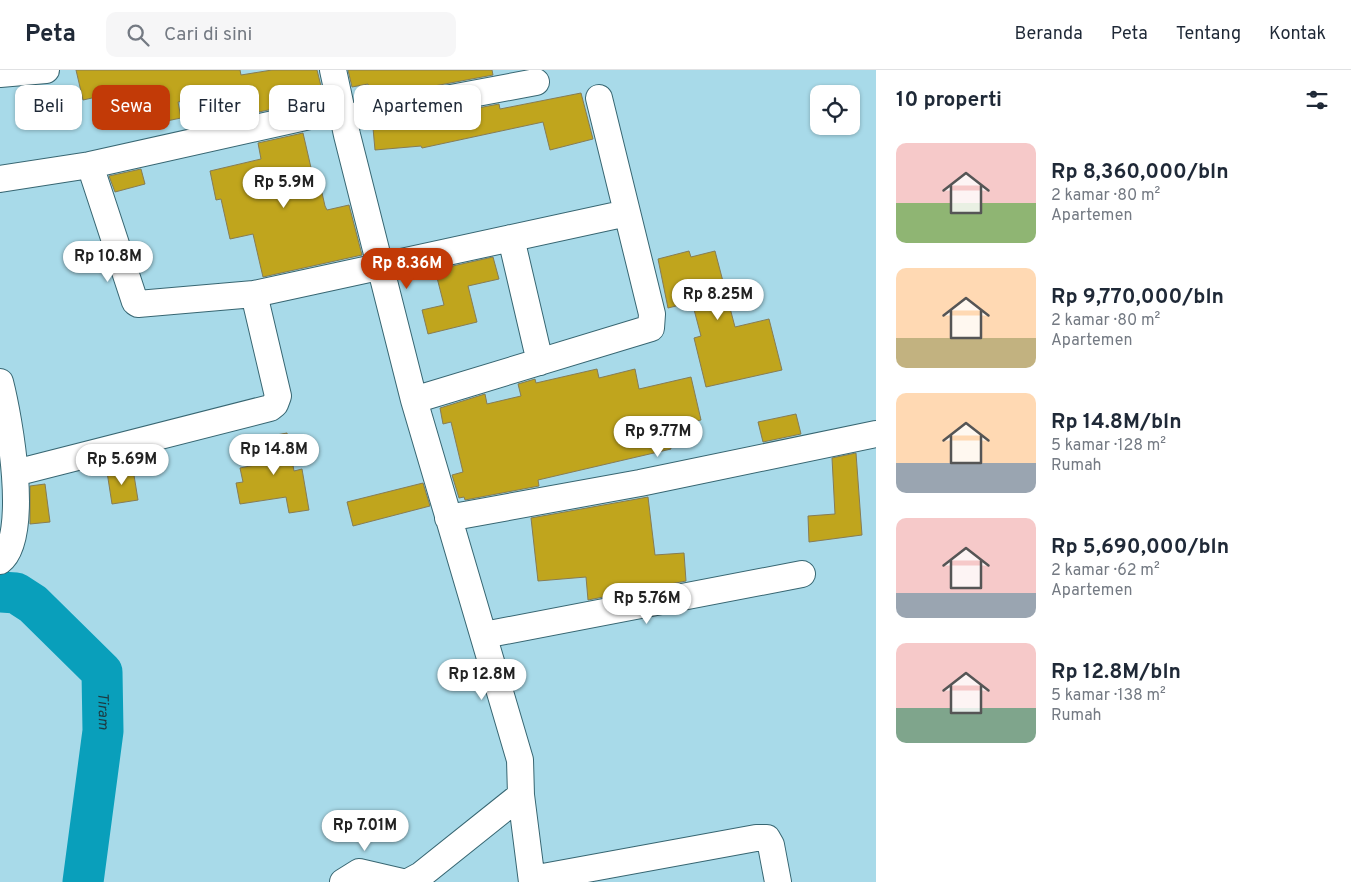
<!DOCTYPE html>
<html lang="id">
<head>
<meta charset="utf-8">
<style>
	body { margin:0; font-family:Overpass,sans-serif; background:#f6f6f7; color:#1f2937; height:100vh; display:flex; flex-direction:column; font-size:19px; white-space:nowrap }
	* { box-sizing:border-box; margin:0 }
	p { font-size:16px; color:#747a83 }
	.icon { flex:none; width:28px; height:28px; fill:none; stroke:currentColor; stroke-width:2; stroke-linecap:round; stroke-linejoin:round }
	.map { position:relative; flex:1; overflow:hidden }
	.side { display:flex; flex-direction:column; background:#fff; width:475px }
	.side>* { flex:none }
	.guide { position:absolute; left:15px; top:15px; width:475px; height:45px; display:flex; gap:10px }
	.fabs { position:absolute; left:810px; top:15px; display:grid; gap:10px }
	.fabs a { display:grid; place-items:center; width:50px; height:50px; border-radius:10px; background:#fff; box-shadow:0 1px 4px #0004; font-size:25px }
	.price { position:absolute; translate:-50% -42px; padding:0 11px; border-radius:18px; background:#fff; color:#222; font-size:16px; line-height:32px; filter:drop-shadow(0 1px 2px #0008) }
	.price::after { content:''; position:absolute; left:50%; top:30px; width:15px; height:11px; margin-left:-8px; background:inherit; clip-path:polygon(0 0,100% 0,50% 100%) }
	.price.current { background:#c23a07; color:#fff }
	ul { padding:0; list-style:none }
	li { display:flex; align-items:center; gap:15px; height:125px; padding:0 20px }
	li span { display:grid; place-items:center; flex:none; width:140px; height:100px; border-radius:10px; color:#555 }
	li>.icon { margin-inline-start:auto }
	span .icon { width:60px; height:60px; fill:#fffc; stroke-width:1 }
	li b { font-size:21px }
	h2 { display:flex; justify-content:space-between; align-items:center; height:60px; padding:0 20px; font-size:21px }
	.tag { padding:0 18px; border-radius:10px; background:#fff; box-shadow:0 1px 4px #0004; font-size:18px; line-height:45px }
	.tag.current { background:#c23a07; color:#fff }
	header { display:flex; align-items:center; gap:30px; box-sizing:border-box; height:70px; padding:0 25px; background:#fff; border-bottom:1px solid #e0e1e3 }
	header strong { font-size:24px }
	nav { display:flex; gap:28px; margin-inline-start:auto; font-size:18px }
	.search { width:350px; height:45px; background:#f6f6f7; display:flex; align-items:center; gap:12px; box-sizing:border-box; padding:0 18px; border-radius:10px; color:#747a83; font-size:19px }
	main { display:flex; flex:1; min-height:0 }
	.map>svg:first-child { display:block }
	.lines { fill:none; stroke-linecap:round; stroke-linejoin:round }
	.river { stroke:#099fbb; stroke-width:41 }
	.building { fill:#c0a51d; stroke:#857c56 }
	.minor-casing { stroke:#376672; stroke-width:28 }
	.minor { stroke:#fff; stroke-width:26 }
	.labels { text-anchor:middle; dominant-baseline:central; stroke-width:4; stroke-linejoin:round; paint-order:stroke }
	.water-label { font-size:15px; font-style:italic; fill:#1e383f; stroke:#a8dae9 }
</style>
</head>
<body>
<header>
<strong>Peta</strong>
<div class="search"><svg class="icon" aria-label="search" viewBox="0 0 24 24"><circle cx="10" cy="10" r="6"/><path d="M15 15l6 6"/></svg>Cari di sini</div>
<nav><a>Beranda</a><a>Peta</a><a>Tentang</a><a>Kontak</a></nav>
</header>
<main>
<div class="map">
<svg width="876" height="812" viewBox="0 0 876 812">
	<rect width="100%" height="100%" fill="#a8dae9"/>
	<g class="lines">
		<path class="river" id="s1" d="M 0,522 L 16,523 L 33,534 L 102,602 L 103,661 L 83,812"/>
	</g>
	<path class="building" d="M 76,0 L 240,0 L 241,5 L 272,0 L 317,0 L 324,28 L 231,48 L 227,23 L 178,32 L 181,48 L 128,59 L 119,22 L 83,30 Z
		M 348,0 L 492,0 L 493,5 L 370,28 L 368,14 L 352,17 Z
		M 581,23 L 593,69 L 550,80 L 543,52 L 422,78 L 421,76 L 375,80 L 373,58 L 499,34 L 500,39 Z
		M 303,63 L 315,115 L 320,114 L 325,136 L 327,140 L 349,135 L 362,185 L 263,207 L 253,164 L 230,169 L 221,129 L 216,130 L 210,101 L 261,89 L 258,73 Z
		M 141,99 L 145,114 L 115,122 L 109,106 Z
		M 689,181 L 691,187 L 715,181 L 735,257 L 769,249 L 782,300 L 706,317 L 694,268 L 701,266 L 692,232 L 668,238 L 658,189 Z
		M 493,187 L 499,209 L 468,216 L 477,252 L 428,264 L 422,240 L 444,235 L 435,200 Z
		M 597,299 L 599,308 L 635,299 L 639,319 L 691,307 L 701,350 L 666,358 L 671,379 L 538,410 L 539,416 L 465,430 L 464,427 L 459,428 L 452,405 L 463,402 L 451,352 L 443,354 L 440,338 L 485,324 L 487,334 L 521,326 L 518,314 L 535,309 L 536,313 Z
		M 796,344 L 801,364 L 763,372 L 758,352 Z
		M 287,363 L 294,401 L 302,399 L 309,440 L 289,443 L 286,427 L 240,434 L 236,413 L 243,412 L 240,398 L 260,394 L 255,369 Z
		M 856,383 L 862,465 L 809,472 L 808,446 L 835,444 L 832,388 Z
		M 133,399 L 138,430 L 112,434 L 107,402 Z
		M 423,413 L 430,436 L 353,456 L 347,432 Z
		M 45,414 L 50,452 L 30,454 L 30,416 Z
		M 648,427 L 655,485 L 684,483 L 686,511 L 588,530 L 586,507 L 538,511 L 531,448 Z"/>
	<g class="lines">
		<defs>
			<path id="minor" d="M 333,0 L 347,65 L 414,330 L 520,690 L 521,725 L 532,812
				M 0,4 L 46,0
				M 344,48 L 536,12
				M 90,95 L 341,39
				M 0,109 L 90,95 L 135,232 L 138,234 L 254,224
				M 511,168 L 540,292
				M 0,312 C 9,347 31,468 0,491
				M 414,330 L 651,258 L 652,244 L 599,28
				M 15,403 L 270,338 L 275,334 L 278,326 L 254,224 L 627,143
				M 448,448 L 640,413 L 876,364
				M 484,565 L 802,504
				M 532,809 L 756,768 L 767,768 L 771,775 L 778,812
				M 343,812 L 359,802 L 402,812
				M 408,812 L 421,805 L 521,725"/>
		</defs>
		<use href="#minor" class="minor-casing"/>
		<use href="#minor" class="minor"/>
	</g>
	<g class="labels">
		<g class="water-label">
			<text stroke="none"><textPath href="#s1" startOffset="172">Tiram</textPath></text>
		</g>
	</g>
</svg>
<div class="fabs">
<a><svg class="icon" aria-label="locate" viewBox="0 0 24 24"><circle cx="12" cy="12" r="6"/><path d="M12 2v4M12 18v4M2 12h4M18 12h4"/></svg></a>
</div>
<b class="price" style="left:284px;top:139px">Rp 5.9M</b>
<b class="price" style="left:108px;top:213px">Rp 10.8M</b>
<b class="price current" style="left:407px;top:220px">Rp 8.36M</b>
<b class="price" style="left:718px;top:251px">Rp 8.25M</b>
<b class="price" style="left:658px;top:388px">Rp 9.77M</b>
<b class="price" style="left:274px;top:406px">Rp 14.8M</b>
<b class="price" style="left:122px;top:416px">Rp 5.69M</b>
<b class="price" style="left:647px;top:555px">Rp 5.76M</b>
<b class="price" style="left:482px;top:631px">Rp 12.8M</b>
<b class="price" style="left:365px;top:782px">Rp 7.01M</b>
<div class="guide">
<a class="tag">Beli</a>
<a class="tag current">Sewa</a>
<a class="tag">Filter</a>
<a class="tag">Baru</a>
<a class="tag">Apartemen</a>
</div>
</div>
<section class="side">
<h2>10 properti<svg class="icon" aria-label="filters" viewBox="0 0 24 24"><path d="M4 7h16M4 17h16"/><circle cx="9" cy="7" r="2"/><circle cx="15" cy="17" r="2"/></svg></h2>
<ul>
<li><span style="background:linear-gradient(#f6c9c9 60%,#8fb573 0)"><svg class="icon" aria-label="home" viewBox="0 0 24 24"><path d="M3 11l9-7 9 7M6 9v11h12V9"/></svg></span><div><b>Rp 8,360,000/bln</b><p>2 kamar · 80 m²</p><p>Apartemen</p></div></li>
<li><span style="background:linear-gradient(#ffd9b3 70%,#c2b280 0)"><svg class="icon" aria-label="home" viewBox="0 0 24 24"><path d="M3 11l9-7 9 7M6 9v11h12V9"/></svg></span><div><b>Rp 9,770,000/bln</b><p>2 kamar · 80 m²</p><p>Apartemen</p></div></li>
<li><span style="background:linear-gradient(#ffd9b3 70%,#9aa5b1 0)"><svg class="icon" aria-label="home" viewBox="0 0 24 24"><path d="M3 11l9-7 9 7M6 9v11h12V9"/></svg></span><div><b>Rp 14.8M/bln</b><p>5 kamar · 128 m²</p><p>Rumah</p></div></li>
<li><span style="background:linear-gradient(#f6c9c9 75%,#9aa5b1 0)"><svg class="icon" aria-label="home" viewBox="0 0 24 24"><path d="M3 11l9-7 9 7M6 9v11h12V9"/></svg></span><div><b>Rp 5,690,000/bln</b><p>2 kamar · 62 m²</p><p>Apartemen</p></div></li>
<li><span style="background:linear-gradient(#f6c9c9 65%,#7fa58c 0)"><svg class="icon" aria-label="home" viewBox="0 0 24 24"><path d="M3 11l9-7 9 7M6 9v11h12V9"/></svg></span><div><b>Rp 12.8M/bln</b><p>5 kamar · 138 m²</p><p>Rumah</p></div></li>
</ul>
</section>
</main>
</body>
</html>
